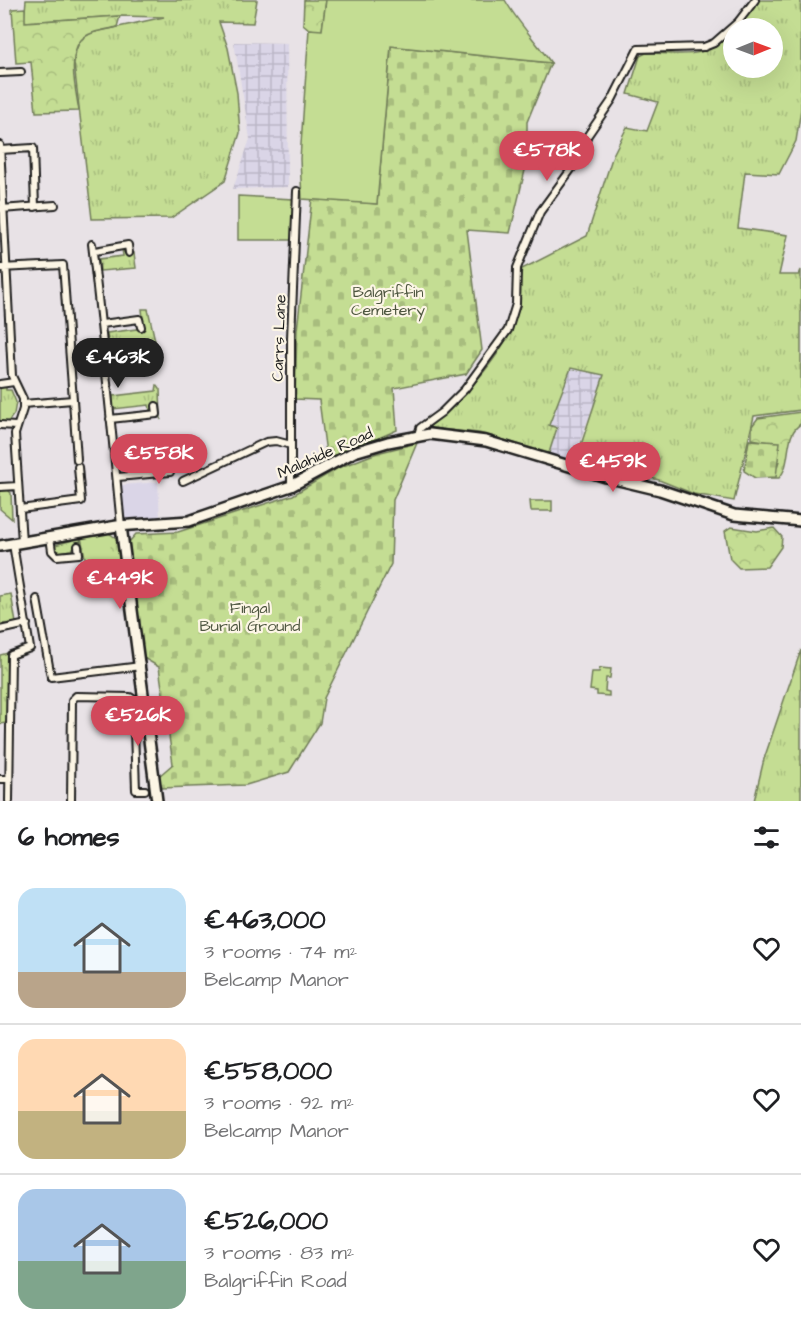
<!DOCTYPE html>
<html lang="en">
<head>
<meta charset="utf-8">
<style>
	body { margin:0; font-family:"Architects Daughter",sans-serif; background:#f6f6f6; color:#202124; height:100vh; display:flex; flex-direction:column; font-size:22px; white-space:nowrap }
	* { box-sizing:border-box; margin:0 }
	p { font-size:20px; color:#757577 }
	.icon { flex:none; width:33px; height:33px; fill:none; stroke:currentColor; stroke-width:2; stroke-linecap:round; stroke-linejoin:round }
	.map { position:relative; height:801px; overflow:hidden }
	.details { display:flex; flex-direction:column; background:#fff; flex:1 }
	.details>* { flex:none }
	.needle { width:39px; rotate:89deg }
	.fabs { position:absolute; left:723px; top:18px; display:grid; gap:12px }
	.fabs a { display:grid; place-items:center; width:60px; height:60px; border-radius:50%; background:#fff; box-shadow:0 6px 24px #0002; font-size:30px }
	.price { position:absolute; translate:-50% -51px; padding:0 14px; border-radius:21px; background:#d1495b; color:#fff; font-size:20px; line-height:39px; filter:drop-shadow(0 2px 3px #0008) }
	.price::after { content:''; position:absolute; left:50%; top:36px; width:18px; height:14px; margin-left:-9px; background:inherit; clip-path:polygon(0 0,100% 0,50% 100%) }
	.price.current { background:#222; color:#fff }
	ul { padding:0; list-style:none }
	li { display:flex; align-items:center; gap:18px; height:150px; padding:0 18px }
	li+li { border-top:2px solid #e0e0e0 }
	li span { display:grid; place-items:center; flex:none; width:168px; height:120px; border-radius:18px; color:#555 }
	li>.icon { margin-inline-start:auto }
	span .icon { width:72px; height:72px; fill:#fffc; stroke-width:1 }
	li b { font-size:26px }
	h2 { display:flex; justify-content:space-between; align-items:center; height:72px; padding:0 18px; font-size:26px }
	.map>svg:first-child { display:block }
	.built { fill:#dad5e7 }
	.industrial { fill:url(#industrial-grid) }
	.grass { fill:url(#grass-tufts); stroke:#707c58; stroke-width:1.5 }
	.forest { fill:url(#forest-crowns); stroke:#707c58; stroke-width:1.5 }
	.cemetery { fill:url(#cemetery-stones); stroke:#707c58; stroke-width:1.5 }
	.garden { fill:#c4dd93; stroke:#707c58; stroke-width:1.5 }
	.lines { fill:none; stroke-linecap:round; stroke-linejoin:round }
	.minor-casing { stroke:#1c1c1c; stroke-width:10 }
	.secondary-casing { stroke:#1c1c1c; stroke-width:14 }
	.minor { stroke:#fcf5e5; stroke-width:6 }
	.secondary { stroke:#fcf5e5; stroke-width:9 }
	.labels { text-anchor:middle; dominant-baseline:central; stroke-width:4.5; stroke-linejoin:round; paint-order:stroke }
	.park-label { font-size:16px; fill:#4e5640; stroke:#fcf5e5 }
	.street-label { font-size:16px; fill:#1c1c1c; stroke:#fcf5e5 }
</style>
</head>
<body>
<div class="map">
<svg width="801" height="801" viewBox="0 0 801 801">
	<defs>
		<pattern id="industrial-grid" width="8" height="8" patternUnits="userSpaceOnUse" patternTransform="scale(1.5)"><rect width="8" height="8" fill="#dad5e7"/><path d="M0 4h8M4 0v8" fill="none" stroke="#bab6c6"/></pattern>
		<pattern id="grass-tufts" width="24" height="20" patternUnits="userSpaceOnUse" patternTransform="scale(1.5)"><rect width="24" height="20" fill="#c4dd93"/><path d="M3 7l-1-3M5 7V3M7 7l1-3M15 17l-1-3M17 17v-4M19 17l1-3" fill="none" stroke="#a8bd7e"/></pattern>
		<pattern id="forest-crowns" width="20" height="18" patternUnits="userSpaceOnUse" patternTransform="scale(1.5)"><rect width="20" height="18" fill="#c4dd93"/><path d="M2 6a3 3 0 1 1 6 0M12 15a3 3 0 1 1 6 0" fill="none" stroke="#a8bd7e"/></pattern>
		<pattern id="cemetery-stones" width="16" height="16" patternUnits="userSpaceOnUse" patternTransform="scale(1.5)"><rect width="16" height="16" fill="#c4dd93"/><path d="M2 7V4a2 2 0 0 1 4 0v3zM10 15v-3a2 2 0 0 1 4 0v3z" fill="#a8bd7e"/></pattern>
	</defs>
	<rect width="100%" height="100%" fill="#e8e2e6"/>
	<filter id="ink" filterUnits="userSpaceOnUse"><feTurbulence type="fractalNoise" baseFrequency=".0167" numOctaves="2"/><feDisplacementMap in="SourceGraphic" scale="12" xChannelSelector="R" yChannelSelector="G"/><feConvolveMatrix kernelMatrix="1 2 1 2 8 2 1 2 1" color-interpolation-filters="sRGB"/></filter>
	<g filter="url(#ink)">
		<path class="built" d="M 158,482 L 160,518 L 124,519 L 122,485 Z"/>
		<path class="industrial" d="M 234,42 L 287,43 L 288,187 L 233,189 L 250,139 Z
			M 571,366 L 605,375 L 573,460 L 548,453 L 557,428 L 549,425 Z"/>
		<path class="grass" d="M 26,0 L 257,0 L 253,23 L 219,22 L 228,48 L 237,93 L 240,133 L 225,181 L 171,218 L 92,219 L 74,64 L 76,50 L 81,39 L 91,33 L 164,17 L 120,16 L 24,22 Z
			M 758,0 L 801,0 L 801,109 L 796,141 L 779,174 L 745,172 L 738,228 L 788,235 L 779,275 L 799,275 L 801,270 L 801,410 L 754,416 L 734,501 L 694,494 L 659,480 L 626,472 L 620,467 L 622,456 L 600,448 L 593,466 L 575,463 L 604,375 L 571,368 L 549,425 L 557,428 L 549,453 L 479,433 L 428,428 C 462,401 511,348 519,306 C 522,294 519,281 522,269 L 587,236 L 613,155 L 627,127 L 647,131 L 658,102 L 628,94 L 640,56 L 646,53 C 687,53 701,62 733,31 L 734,68 L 772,68 L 772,28 L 736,28 Z
			M 122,249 L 126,255 L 134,253 L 136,268 L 100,271 L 99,259 L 123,256 Z
			M 142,309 L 148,309 L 156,345 L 109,350 L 107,333 L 144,328 Z
			M 157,385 L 160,389 L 161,420 L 158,405 L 154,406 L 150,411 L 149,405 L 113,409 L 113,396 L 156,391 Z
			M 6,386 L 6,390 L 11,390 L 16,402 L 14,414 L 8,422 L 0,423 L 0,387 Z
			M 7,489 L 11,493 L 12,519 L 0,509 L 0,490 Z
			M 107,532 L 116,538 L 120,563 L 87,568 L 81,537 Z
			M 80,538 L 81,545 L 75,545 L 72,550 L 60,552 L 56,550 L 55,545 Z
			M 11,594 L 16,623 L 0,624 L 0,596 Z
			M 801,650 L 801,801 L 754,801 L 764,759 Z
			M 8,653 L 7,720 L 6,723 L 0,724 L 0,655 Z"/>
		<path class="forest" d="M 304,0 L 326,0 L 322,31 L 309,29 L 303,24 Z
			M 25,8 L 25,22 L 120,16 L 117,27 C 106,30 89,31 81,40 C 67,56 76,91 79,111 L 36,112 L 31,62 L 16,63 L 12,9 Z
			M 801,412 L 801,424 C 783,434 793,463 779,478 L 769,478 L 767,473 L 777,467 L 779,461 L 772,454 L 769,442 L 752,439 L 752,426 L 758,418 Z
			M 731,527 L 757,531 L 774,528 L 782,537 L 781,547 L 767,567 L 739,568 L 730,559 L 725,531 Z"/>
		<path class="cemetery" d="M 391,46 L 551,63 L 527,122 L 527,162 L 510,233 L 467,230 L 482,350 L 466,374 L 394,388 L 397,430 L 327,461 L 319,400 L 295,399 L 297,330 L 312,198 L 377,204 Z
			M 749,440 L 780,442 L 776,477 L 755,478 L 744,471 Z
			M 417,443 L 393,500 L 391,564 L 324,698 L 320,723 L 289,772 L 246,785 L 161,788 L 159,776 L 173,764 L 159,667 L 142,657 L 129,542 L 136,534 L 178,532 L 293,495 L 338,468 L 377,453 Z"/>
		<path class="garden" d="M 326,0 L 505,0 C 518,23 536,41 551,63 L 391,46 L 377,204 L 302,199 L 300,159 L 309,29 L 322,30 Z
			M 238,196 L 293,199 L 292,240 L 238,240 Z
			M 530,501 L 552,501 L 552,511 L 531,511 Z
			M 600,668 L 611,669 L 610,678 L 606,678 L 605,691 L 609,692 L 609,696 L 597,695 L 597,691 L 590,690 L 592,672 L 599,672 Z"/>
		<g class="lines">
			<defs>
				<path id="minor" d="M 0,73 L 21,72
					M 0,145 L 12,376 L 23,399 L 23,409 L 15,434 L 22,542
					M 0,150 L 33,148 L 35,207
					M 1,209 L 55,205
					M 92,244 C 103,336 112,432 121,526
					M 95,251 L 128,245 L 129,253
					M 0,268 L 63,265 L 73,400
					M 102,324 L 139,319 L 141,327
					M 0,384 L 14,382
					M 23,404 L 73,400 L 77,460
					M 110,419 L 157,414 L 156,406
					M 0,425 L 16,426
					M 418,435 L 420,428 L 442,412 L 465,389 L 508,330 L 516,304 L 517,268 L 540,212 L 575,164 L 588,135 L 612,100 L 638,49 L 704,47 L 714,43 L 738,22 L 755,0
					M 118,477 L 170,472 L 169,464
					M 183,481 L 266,442 L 276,441 L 291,445
					M 291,486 L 291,338 L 297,191
					M 0,487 L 18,486
					M 20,509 L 81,501 L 78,467
					M 50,537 L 52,551 L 57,556 L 79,554 L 78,546
					M 37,599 L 51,677 L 141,666
					M 0,630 L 27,624
					M 0,779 L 9,779
					M 9,801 L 11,655 L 30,648 L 13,544
					M 71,801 L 72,700 L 76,696 L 130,697 L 133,699 L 136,790 L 145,790"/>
				<path id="secondary" d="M 121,526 L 157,801
					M 0,546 L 117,526 L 189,521 L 291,486 L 354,452 L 388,442 L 430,434 L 486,441 L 606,477 L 660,490 L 734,515 L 801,521"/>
			</defs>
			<use href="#minor" class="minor-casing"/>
			<use href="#secondary" class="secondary-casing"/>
			<use href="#minor" class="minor"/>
			<use href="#secondary" class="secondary"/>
		</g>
	</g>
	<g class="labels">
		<g class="park-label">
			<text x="388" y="292">Balgriffin<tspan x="388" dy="18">Cemetery</tspan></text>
			<text x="250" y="608">Fingal<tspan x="250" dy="18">Burial Ground</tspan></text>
		</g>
		<g class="street-label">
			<text transform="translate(279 338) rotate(-88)">Carrs Lane</text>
			<text transform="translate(325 453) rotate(-24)">Malahide Road</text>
		</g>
	</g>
</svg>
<div class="fabs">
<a><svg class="needle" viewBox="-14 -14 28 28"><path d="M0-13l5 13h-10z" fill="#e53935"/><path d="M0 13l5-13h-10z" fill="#757577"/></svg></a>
</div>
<b class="price" style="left:547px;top:182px">€578K</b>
<b class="price current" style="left:118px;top:389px">€463K</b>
<b class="price" style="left:159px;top:485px">€558K</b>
<b class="price" style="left:613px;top:493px">€459K</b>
<b class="price" style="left:120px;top:610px">€449K</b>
<b class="price" style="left:138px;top:747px">€526K</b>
</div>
<section class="details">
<h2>6 homes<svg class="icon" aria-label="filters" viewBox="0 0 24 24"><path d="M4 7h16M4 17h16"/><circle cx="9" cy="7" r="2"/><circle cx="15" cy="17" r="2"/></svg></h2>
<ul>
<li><span style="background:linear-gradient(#bfe0f5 70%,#b9a48a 0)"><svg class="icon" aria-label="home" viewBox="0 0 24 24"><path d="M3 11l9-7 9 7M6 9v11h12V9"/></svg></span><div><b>€463,000</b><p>3 rooms · 74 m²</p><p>Belcamp Manor</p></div><svg class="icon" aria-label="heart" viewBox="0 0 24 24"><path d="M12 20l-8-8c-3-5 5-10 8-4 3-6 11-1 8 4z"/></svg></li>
<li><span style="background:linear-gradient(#ffd9b3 60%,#c2b280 0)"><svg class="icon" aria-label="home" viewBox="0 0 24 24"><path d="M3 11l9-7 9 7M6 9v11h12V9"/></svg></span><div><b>€558,000</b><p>3 rooms · 92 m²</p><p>Belcamp Manor</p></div><svg class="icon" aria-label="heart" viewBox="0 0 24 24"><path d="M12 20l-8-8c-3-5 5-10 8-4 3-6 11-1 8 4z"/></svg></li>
<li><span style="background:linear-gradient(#a9c7e8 60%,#7fa58c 0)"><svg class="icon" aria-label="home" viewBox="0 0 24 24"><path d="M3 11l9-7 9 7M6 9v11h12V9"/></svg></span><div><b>€526,000</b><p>3 rooms · 83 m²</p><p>Balgriffin Road</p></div><svg class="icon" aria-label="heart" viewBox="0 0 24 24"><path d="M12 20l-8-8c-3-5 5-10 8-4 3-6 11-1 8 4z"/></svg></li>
</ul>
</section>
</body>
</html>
